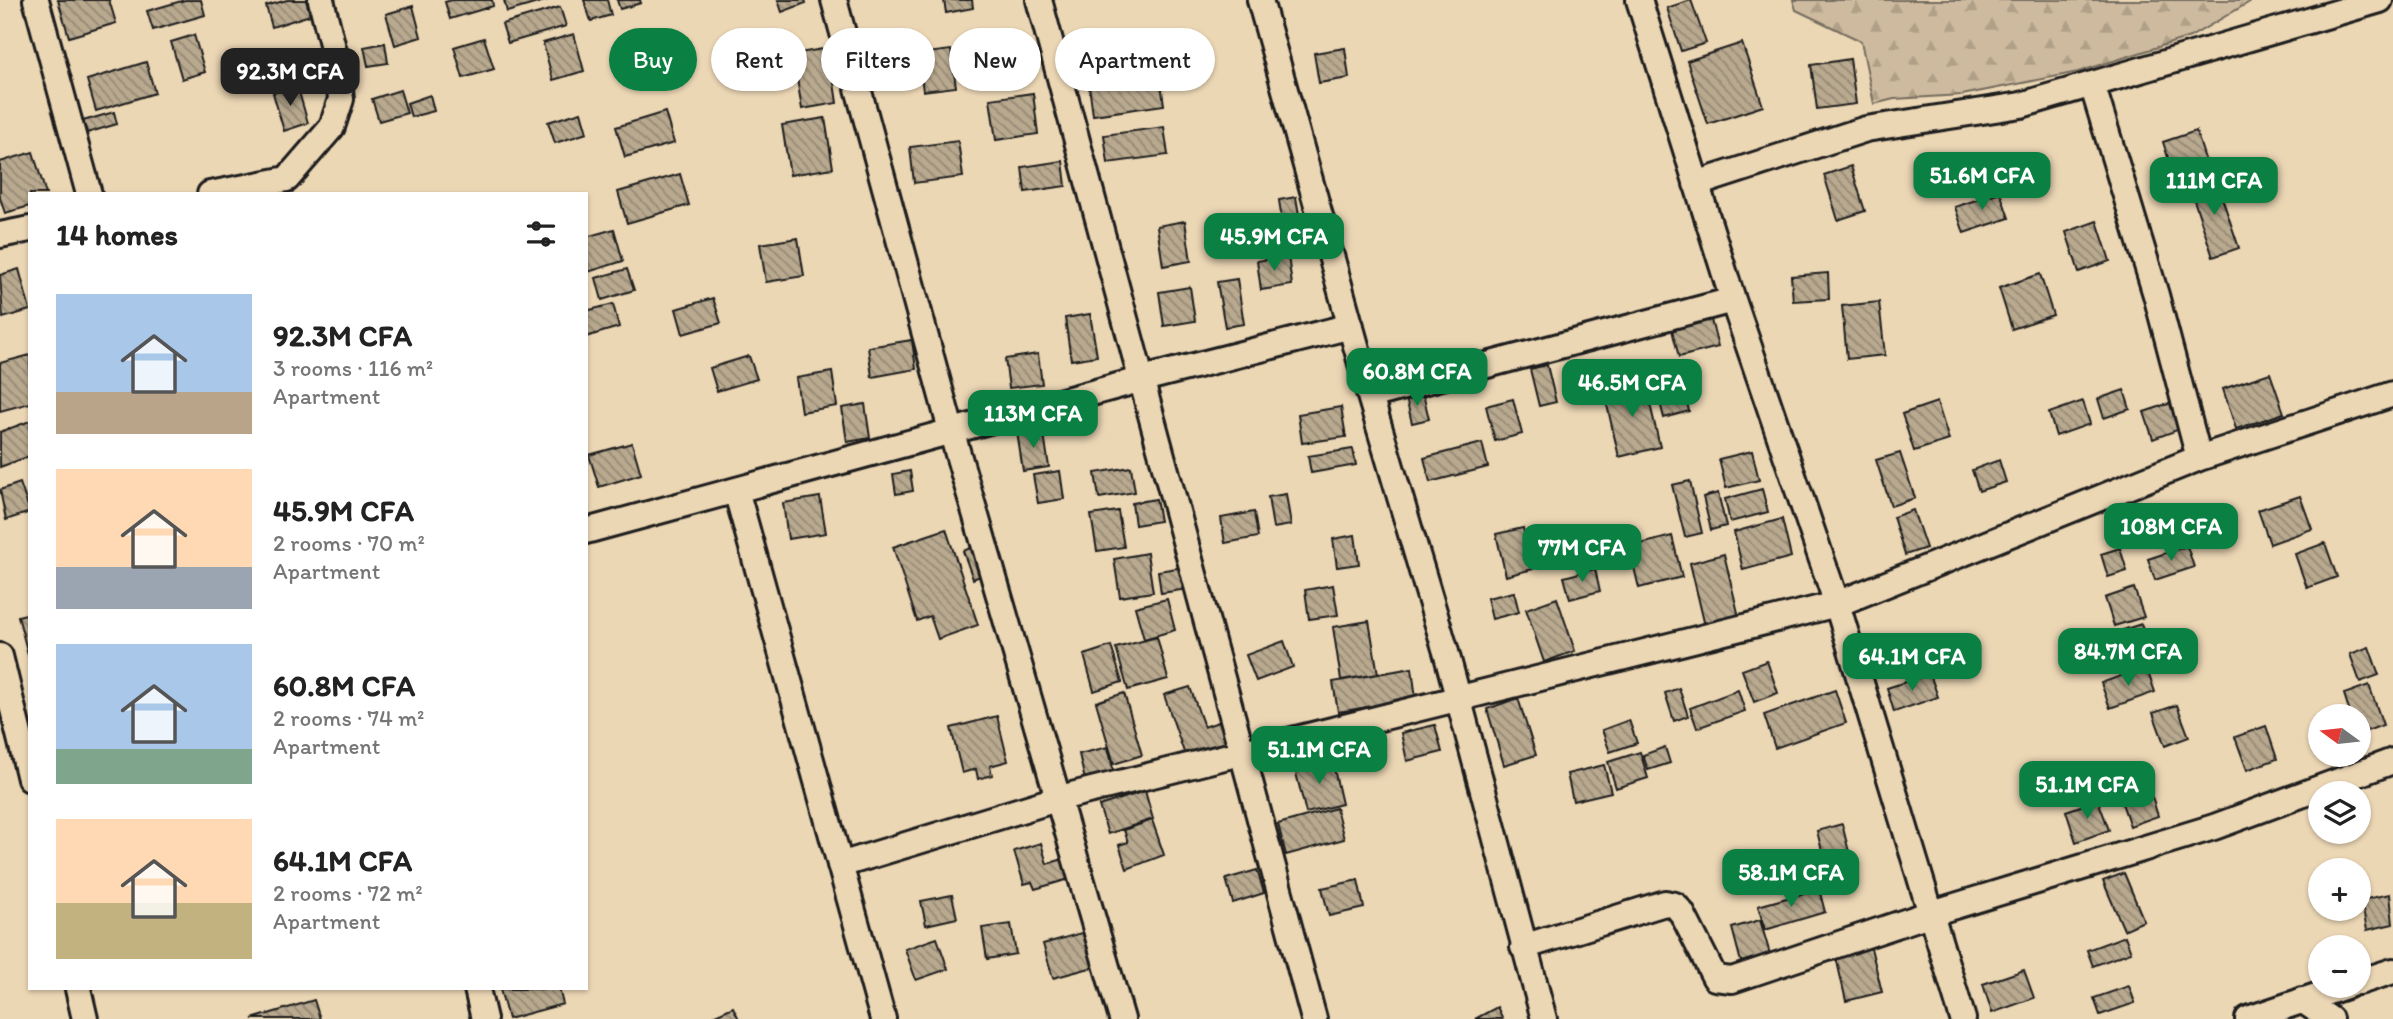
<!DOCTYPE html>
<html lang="en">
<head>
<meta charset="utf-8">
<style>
	body { margin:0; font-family:Itim,sans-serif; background:#f2f2f2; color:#222; height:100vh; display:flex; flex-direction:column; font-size:26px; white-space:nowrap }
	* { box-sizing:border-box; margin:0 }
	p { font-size:23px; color:#767676 }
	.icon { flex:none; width:38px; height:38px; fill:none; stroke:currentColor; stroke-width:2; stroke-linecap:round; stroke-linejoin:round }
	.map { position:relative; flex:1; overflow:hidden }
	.panel { position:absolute; left:28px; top:192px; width:560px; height:798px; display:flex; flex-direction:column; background:#fff; border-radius:0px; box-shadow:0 2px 5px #0004 }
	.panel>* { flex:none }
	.banner { position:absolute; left:609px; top:28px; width:665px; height:63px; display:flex; gap:14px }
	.needle { width:46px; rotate:285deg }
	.buttons { position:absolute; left:2308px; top:704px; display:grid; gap:14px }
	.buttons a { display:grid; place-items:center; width:63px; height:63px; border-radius:50%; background:#fff; box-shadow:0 2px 5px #0004; font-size:35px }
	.price { position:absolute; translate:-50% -60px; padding:0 16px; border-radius:14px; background:#0b8043; color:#fff; font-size:23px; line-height:46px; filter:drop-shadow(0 2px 4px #0008) }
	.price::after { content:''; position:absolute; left:50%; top:42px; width:21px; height:16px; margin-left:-10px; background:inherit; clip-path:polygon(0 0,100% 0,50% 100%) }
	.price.current { background:#222; color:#fff }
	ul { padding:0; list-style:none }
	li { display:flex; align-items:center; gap:21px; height:175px; padding:0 28px }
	li span { display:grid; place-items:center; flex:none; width:196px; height:140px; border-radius:0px; color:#555 }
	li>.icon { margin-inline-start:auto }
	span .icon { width:84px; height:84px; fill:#fffc; stroke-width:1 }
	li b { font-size:30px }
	h2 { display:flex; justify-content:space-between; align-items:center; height:84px; padding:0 28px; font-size:30px }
	.pill { padding:0 24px; border-radius:32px; background:#fff; box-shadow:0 2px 5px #0004; font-size:24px; line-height:63px }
	.pill.current { background:#0b8043; color:#fff }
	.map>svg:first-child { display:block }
	.forest { fill:url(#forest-firs); stroke:#756c5e; stroke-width:2 }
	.building { fill:url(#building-back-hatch); stroke:#1c1c1c; stroke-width:2 }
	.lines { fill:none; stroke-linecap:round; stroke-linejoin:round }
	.street-casing { stroke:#1c1c1c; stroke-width:30 }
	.street { stroke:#ecd7b5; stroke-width:24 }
</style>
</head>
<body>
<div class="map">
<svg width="2393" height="1019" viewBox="0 0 2393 1019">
	<defs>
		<pattern id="forest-firs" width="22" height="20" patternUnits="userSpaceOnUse" patternTransform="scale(1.75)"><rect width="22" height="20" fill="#cebb9f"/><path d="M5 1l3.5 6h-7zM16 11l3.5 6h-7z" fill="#b0a088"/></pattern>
		<pattern id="building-back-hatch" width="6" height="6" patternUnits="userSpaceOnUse" patternTransform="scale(1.75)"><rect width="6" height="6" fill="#b8a98f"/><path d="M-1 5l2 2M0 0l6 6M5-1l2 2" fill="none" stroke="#958974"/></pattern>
	</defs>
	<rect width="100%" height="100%" fill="#ecd7b5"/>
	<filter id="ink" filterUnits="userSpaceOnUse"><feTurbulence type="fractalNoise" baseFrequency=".0143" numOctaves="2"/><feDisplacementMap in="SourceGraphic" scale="14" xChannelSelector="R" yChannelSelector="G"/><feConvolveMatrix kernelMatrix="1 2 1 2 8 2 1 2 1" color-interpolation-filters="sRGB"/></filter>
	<g filter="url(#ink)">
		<path class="forest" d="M 1793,0 L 2253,0 L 2190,37 L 2078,72 L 1962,95 L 1894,99 L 1874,104 L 1861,41 L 1796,10 Z"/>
		<path class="building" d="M 58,0 L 109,0 L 116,23 L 69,37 Z
			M 185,0 L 201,0 L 205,15 L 153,30 L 147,11 Z
			M 287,0 L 306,0 L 310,15 L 272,27 L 266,6 Z
			M 452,0 L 492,0 L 493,6 L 450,19 L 445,2 Z
			M 504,0 L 548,0 L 507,12 Z
			M 584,0 L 607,0 L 611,15 L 591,21 Z
			M 617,0 L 640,0 L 641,3 L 620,9 Z
			M 778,0 L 805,0 L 806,3 L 782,12 Z
			M 944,0 L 972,0 L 973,8 L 946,13 Z
			M 1691,0 L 1706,43 L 1681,51 L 1667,8 Z
			M 413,6 L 421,37 L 395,45 L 386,14 Z
			M 560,7 L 566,26 L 508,43 L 502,24 Z
			M 574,34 L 584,71 L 553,80 L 543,43 Z
			M 194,35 L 205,72 L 182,79 L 171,42 Z
			M 484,38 L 494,69 L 463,78 L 454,47 Z
			M 385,43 L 388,63 L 368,66 L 364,47 Z
			M 1742,43 L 1763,106 L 1708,124 L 1687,61 Z
			M 829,48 L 837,103 L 802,109 L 793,54 Z
			M 1345,48 L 1349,78 L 1319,83 L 1314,53 Z
			M 951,50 L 956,87 L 923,91 L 918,54 Z
			M 1033,51 L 1035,69 L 992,75 L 989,57 Z
			M 1850,59 L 1856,104 L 1817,109 L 1811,65 Z
			M 146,62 L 155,93 L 96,111 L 87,80 Z
			M 1159,68 L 1164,105 L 1093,115 L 1088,78 Z
			M 297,85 L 308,123 L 284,131 L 273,93 Z
			M 400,90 L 407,113 L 379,121 L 372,99 Z
			M 1033,93 L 1038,134 L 996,140 L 990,99 Z
			M 430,95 L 434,111 L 411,117 L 407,103 Z
			M 114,112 L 117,124 L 87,133 L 83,121 Z
			M 581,112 L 587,133 L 555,143 L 548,122 Z
			M 665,112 L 674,143 L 625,157 L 616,127 Z
			M 825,118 L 833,168 L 790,175 L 782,125 Z
			M 1164,127 L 1168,155 L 1108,163 L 1104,135 Z
			M 2196,131 L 2206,162 L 2173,173 L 2163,142 Z
			M 958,141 L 963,177 L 914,183 L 910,147 Z
			M 33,152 L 46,194 L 30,194 L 30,206 L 5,213 L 0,198 L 0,162 Z
			M 1063,161 L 1066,186 L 1025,192 L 1022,167 Z
			M 1851,166 L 1865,211 L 1838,220 L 1824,175 Z
			M 680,174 L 689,205 L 627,223 L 618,192 Z
			M 2215,177 L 2239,248 L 2213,257 L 2189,185 Z
			M 2000,192 L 2009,218 L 1964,233 L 1955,207 Z
			M 1296,197 L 1302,233 L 1284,236 L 1279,200 Z
			M 1185,221 L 1191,261 L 1163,266 L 1157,226 Z
			M 2097,221 L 2110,261 L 2079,272 L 2066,232 Z
			M 614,229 L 623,261 L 588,272 L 586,237 Z
			M 798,238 L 804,276 L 766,282 L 760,244 Z
			M 1288,256 L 1292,285 L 1261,290 L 1257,261 Z
			M 19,269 L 30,310 L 3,318 L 0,275 Z
			M 627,269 L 634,290 L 602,300 L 596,278 Z
			M 1828,273 L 1829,299 L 1793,301 L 1791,276 Z
			M 2040,274 L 2053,315 L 2012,329 L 1999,288 Z
			M 1237,279 L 1244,324 L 1225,327 L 1217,282 Z
			M 1190,287 L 1195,321 L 1164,326 L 1159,292 Z
			M 713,298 L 721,323 L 683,334 L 676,309 Z
			M 1879,302 L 1885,355 L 1847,359 L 1842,306 Z
			M 613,304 L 619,327 L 586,337 L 586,311 Z
			M 1090,314 L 1097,356 L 1071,360 L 1065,318 Z
			M 1710,316 L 1718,347 L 1679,357 L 1671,326 Z
			M 912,340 L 916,369 L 872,377 L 868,347 Z
			M 1038,354 L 1042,384 L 1009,388 L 1005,359 Z
			M 30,355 L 30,403 L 0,411 L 0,363 Z
			M 749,356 L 757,379 L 717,391 L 710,368 Z
			M 1547,365 L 1556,402 L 1539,406 L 1530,369 Z
			M 832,372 L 837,406 L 801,412 L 796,378 Z
			M 2270,373 L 2284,413 L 2236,429 L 2223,389 Z
			M 1682,380 L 1689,411 L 1664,418 L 1656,387 Z
			M 1645,382 L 1660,447 L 1619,457 L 1604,392 Z
			M 2124,390 L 2130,409 L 2104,418 L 2098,399 Z
			M 1423,394 L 1429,419 L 1412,423 L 1406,398 Z
			M 1513,399 L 1522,434 L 1495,441 L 1486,406 Z
			M 2083,401 L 2090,424 L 2056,436 L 2049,413 Z
			M 1937,402 L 1949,440 L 1914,451 L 1902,414 Z
			M 2171,403 L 2180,429 L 2153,439 L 2144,412 Z
			M 865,404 L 870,438 L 847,442 L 842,408 Z
			M 1341,407 L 1346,437 L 1302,443 L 1298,414 Z
			M 30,421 L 30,456 L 0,467 L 0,432 Z
			M 1043,428 L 1049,467 L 1023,471 L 1017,432 Z
			M 632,443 L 641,474 L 599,487 L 589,455 Z
			M 1482,443 L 1488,467 L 1430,482 L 1424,458 Z
			M 1353,449 L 1356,465 L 1311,473 L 1308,456 Z
			M 1752,451 L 1759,480 L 1726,488 L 1719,459 Z
			M 1900,453 L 1915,498 L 1891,506 L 1876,460 Z
			M 1999,460 L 2006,482 L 1979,491 L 1972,470 Z
			M 1131,467 L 1135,492 L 1099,498 L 1095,473 Z
			M 910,471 L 913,491 L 896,494 L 893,474 Z
			M 1060,471 L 1064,499 L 1038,503 L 1033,475 Z
			M 1690,481 L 1702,533 L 1685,537 L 1672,485 Z
			M 20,483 L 30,512 L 6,520 L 0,490 Z
			M 1762,489 L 1768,512 L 1730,522 L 1725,499 Z
			M 1718,493 L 1726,526 L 1711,530 L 1703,497 Z
			M 1286,494 L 1291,525 L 1273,528 L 1268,497 Z
			M 2300,496 L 2312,529 L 2270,544 L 2258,510 Z
			M 820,497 L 826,533 L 788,539 L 783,503 Z
			M 1156,499 L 1160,521 L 1135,525 L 1132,503 Z
			M 1913,510 L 1926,548 L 1905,555 L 1893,517 Z
			M 1118,511 L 1124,547 L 1097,551 L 1091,515 Z
			M 1254,512 L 1258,537 L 1225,543 L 1221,518 Z
			M 1782,519 L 1791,557 L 1743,570 L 1734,532 Z
			M 1523,528 L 1533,569 L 1506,576 L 1496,534 Z
			M 946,529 L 978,625 L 938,639 L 930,616 L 917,621 L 893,547 Z
			M 1355,535 L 1359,564 L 1337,567 L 1333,539 Z
			M 1672,536 L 1682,577 L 1639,588 L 1629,547 Z
			M 2325,543 L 2337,577 L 2307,588 L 2295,554 Z
			M 978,545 L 988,573 L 973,579 L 963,551 Z
			M 2187,546 L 2194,567 L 2155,580 L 2148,559 Z
			M 2120,548 L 2127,571 L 2108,577 L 2101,554 Z
			M 1147,553 L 1153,592 L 1120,597 L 1114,559 Z
			M 1724,554 L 1739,617 L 1705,626 L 1690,563 Z
			M 1184,567 L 1188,589 L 1161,593 L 1158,571 Z
			M 1595,569 L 1600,591 L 1570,599 L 1564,577 Z
			M 1333,585 L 1338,615 L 1309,619 L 1305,590 Z
			M 2134,588 L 2144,617 L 2114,626 L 2105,598 Z
			M 1514,592 L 1519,612 L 1492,619 L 1487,598 Z
			M 1557,598 L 1575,651 L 1544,662 L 1526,609 Z
			M 1167,599 L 1175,630 L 1144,639 L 1135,607 Z
			M 30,613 L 30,662 L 18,616 Z
			M 1369,621 L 1378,674 L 1341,680 L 1333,627 Z
			M 2141,624 L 2147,643 L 2108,656 L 2102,637 Z
			M 1157,637 L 1168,679 L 1128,690 L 1116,648 Z
			M 1284,641 L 1293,667 L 1256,681 L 1246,655 Z
			M 1111,646 L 1122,682 L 1094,691 L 1084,655 Z
			M 2369,647 L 2379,675 L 2360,682 L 2350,654 Z
			M 1767,661 L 1778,693 L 1754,702 L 1742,670 Z
			M 2146,667 L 2155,692 L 2110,708 L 2101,683 Z
			M 1412,668 L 1416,699 L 1338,712 L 1333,682 Z
			M 1930,674 L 1938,697 L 1894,712 L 1887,688 Z
			M 2369,685 L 2383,725 L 2359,734 L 2359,716 L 2351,716 L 2344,694 Z
			M 1190,687 L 1204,727 L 1224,720 L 1232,742 L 1186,758 L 1164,695 Z
			M 1679,688 L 1688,716 L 1674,721 L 1665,693 Z
			M 1738,690 L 1745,711 L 1697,728 L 1690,708 Z
			M 1835,690 L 1846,723 L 1775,748 L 1764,715 Z
			M 1124,693 L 1142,755 L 1114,764 L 1096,702 Z
			M 1518,698 L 1536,755 L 1504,765 L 1487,709 Z
			M 2177,705 L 2189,737 L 2165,746 L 2153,713 Z
			M 997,716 L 1008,761 L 990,766 L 992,775 L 978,779 L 976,769 L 962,773 L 951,728 Z
			M 1629,720 L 1637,743 L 1610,752 L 1602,730 Z
			M 1435,725 L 1442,752 L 1407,761 L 1401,733 Z
			M 2266,726 L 2277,759 L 2247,770 L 2235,737 Z
			M 1108,747 L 1114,773 L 1085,780 L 1079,754 Z
			M 1665,747 L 1670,763 L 1648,770 L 1643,755 Z
			M 1640,752 L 1648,778 L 1616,788 L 1608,762 Z
			M 1332,760 L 1342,804 L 1306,813 L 1295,769 Z
			M 1604,765 L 1611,792 L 1573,801 L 1567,774 Z
			M 2147,782 L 2158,816 L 2130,826 L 2118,792 Z
			M 1145,791 L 1153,819 L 1108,834 L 1099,806 Z
			M 2098,800 L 2109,830 L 2076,842 L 2066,811 Z
			M 1336,808 L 1344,839 L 1286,855 L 1278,824 Z
			M 1152,820 L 1164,855 L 1127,869 L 1119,845 L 1128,842 L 1124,830 Z
			M 1842,824 L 1851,860 L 1826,867 L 1817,831 Z
			M 1041,843 L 1047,864 L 1063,859 L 1069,879 L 1035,889 L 1032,882 L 1024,884 L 1014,851 Z
			M 1257,870 L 1264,893 L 1233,903 L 1226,879 Z
			M 2124,873 L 2144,921 L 2124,930 L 2103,881 Z
			M 1358,880 L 1364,908 L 1329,916 L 1322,888 Z
			M 1819,889 L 1825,912 L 1765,930 L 1758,906 Z
			M 2390,894 L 2393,924 L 2367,930 L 2361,900 Z
			M 952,895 L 957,918 L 926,925 L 921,901 Z
			M 1760,920 L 1770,954 L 1741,962 L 1732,928 Z
			M 1011,924 L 1016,954 L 987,959 L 982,928 Z
			M 1092,930 L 1101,965 L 1053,978 L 1043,944 Z
			M 2125,936 L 2131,952 L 2093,966 L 2087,950 Z
			M 937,938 L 948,969 L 916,980 L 905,949 Z
			M 1871,948 L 1882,992 L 1846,1001 L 1836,957 Z
			M 2024,970 L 2034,998 L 1992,1013 L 1983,984 Z
			M 2129,986 L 2135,1003 L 2100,1015 L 2094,998 Z
			M 500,989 L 559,989 L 563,1004 L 508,1019 Z
			M 314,1000 L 320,1019 L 252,1019 Z
			M 733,1007 L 739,1019 L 706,1019 Z
			M 1497,1007 L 1503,1019 L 1475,1019 Z"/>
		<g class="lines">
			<defs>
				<path id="street" d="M 36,0 L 89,194
					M 834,0 L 951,430 L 1122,1019
					M 1039,0 L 1314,1019
					M 1260,0 L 1370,396 L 1446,652 L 1544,1019
					M 1639,0 L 1733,300 L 1837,604 L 1963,1019
					M 2092,84 L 2156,295 L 2199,458
					M 1696,184 L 1866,129 L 2021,105 L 2380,0
					M 210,194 L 287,179 L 332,127 L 341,99 L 337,64 L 321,0
					M 0,235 L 30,229
					M 1370,396 L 1733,300
					M 736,490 L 883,1019
					M 586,531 L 1143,379 L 1351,326
					M 0,656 L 30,779
					M 840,865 L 1060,798 L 1837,604 L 2199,458 L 2393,394
					M 1523,947 L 1665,903 L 1675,905 L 1682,913 L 1715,978 L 1732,980 L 1932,913 L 2214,827 L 2393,761
					M 2359,982 L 2393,971
					M 78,989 L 85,1019
					M 477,989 L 484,1019
					M 2302,1000 L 2330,1019
					M 2248,1019 L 2349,985"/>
			</defs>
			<use href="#street" class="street-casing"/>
			<use href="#street" class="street"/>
		</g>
	</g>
</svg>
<div class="buttons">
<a><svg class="needle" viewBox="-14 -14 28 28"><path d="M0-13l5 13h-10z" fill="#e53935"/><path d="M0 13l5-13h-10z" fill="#767676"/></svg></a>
<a><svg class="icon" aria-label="layers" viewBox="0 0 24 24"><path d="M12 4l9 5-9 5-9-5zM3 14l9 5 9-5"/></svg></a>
<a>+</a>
<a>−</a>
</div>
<b class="price current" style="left:290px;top:108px">92.3M CFA</b>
<b class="price" style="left:1982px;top:212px">51.6M CFA</b>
<b class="price" style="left:2214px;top:217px">111M CFA</b>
<b class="price" style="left:1274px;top:273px">45.9M CFA</b>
<b class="price" style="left:1417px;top:408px">60.8M CFA</b>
<b class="price" style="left:1632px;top:419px">46.5M CFA</b>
<b class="price" style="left:1033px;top:450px">113M CFA</b>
<b class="price" style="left:2171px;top:563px">108M CFA</b>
<b class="price" style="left:1582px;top:584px">77M CFA</b>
<b class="price" style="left:2128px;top:688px">84.7M CFA</b>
<b class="price" style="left:1912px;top:693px">64.1M CFA</b>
<b class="price" style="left:1319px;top:786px">51.1M CFA</b>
<b class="price" style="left:2087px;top:821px">51.1M CFA</b>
<b class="price" style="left:1791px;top:909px">58.1M CFA</b>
<div class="banner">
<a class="pill current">Buy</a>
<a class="pill">Rent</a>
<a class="pill">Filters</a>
<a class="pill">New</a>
<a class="pill">Apartment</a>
</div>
<section class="panel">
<h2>14 homes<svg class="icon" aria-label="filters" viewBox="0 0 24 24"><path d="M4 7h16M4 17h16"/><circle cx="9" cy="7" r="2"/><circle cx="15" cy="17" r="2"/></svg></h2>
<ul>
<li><span style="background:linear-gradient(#a9c7e8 70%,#b9a48a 0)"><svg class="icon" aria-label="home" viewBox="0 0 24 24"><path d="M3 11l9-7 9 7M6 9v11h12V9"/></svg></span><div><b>92.3M CFA</b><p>3 rooms · 116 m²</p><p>Apartment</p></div></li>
<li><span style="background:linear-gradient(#ffd9b3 70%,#9aa5b1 0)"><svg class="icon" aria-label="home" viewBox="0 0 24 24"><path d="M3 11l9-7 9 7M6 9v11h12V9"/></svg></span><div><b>45.9M CFA</b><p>2 rooms · 70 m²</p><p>Apartment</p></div></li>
<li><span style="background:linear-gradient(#a9c7e8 75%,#7fa58c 0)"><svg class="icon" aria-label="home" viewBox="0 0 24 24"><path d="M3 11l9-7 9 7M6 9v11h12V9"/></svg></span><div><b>60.8M CFA</b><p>2 rooms · 74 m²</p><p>Apartment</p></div></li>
<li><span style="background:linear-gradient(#ffd9b3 60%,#c2b280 0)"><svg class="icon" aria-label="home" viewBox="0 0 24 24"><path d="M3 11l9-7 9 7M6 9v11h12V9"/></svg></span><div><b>64.1M CFA</b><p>2 rooms · 72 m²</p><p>Apartment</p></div></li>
</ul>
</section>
</div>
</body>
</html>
